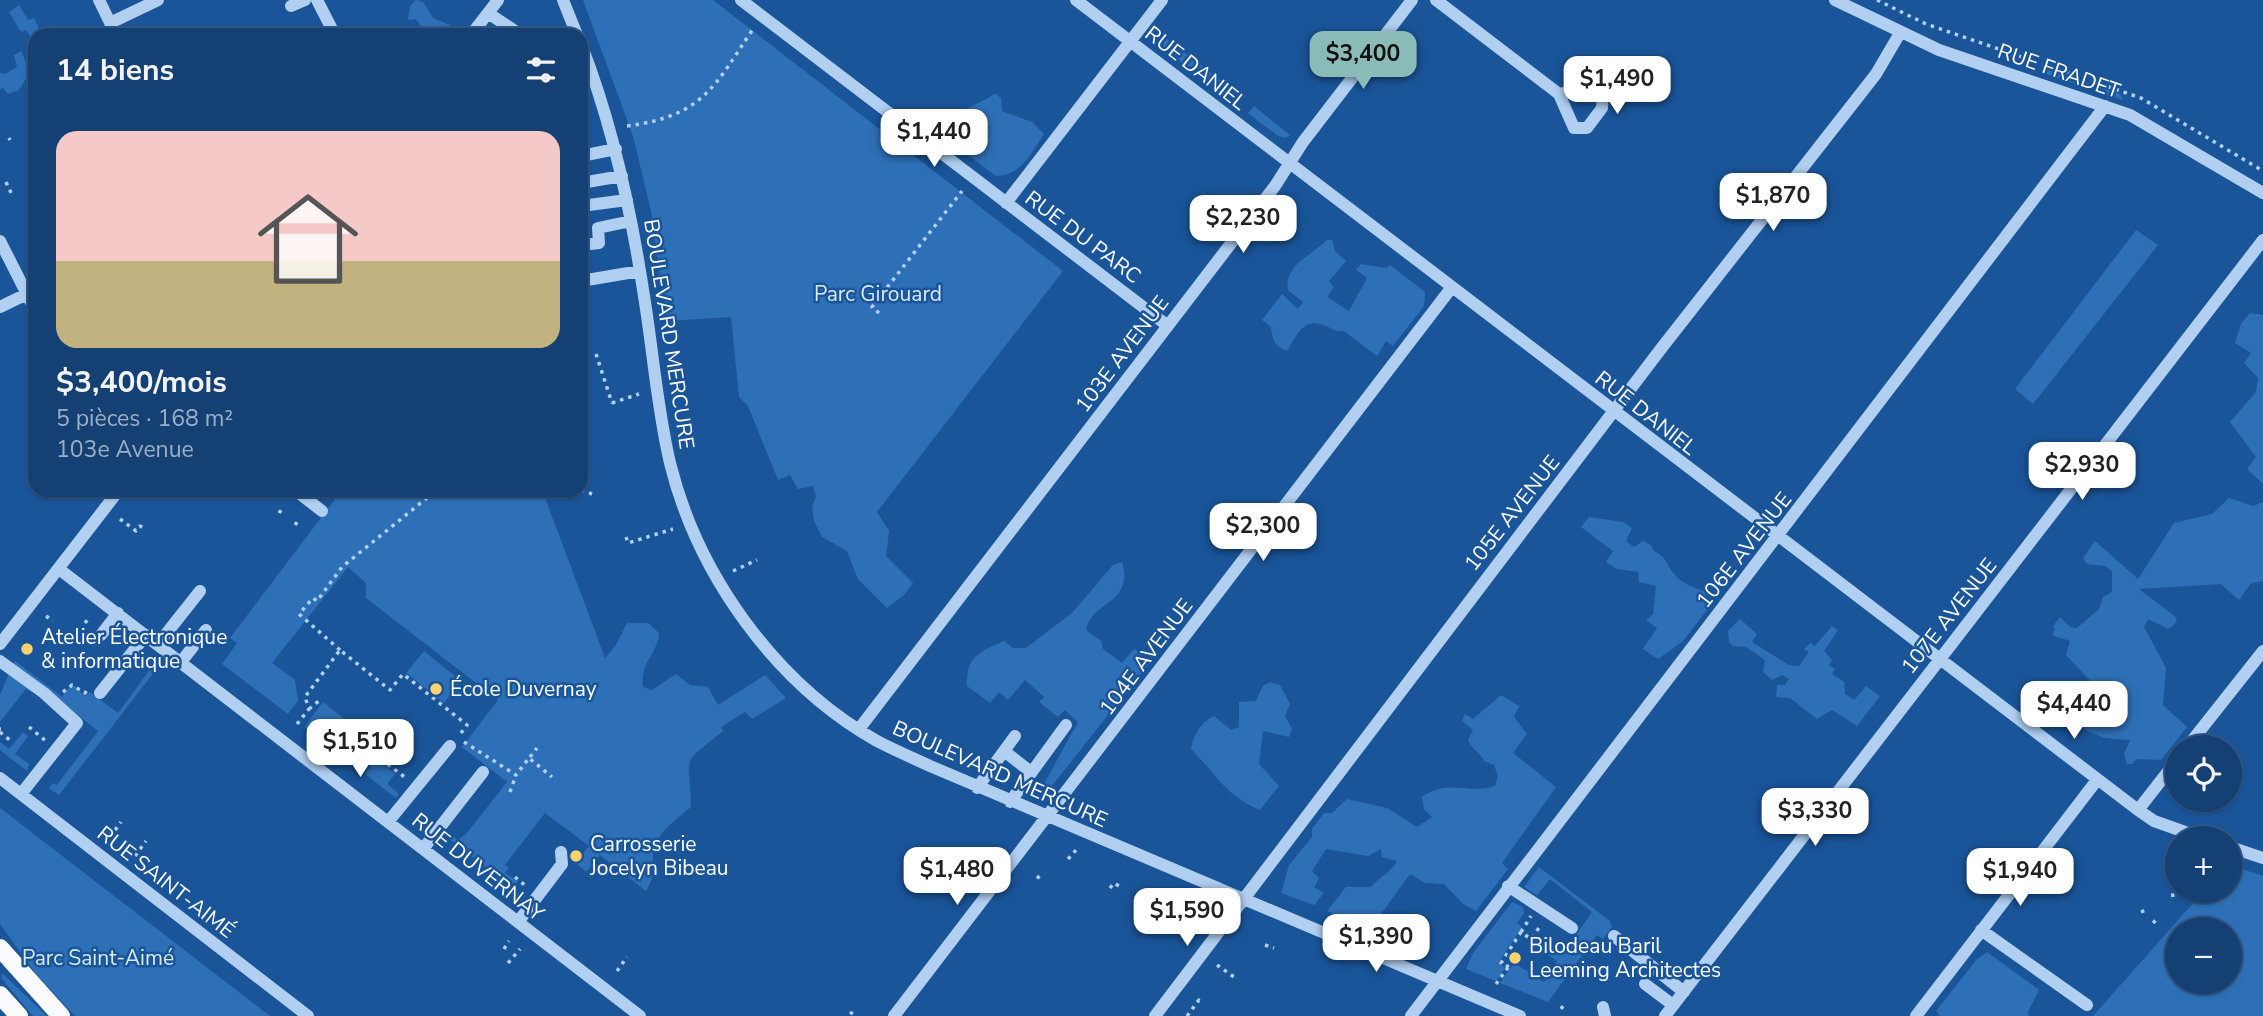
<!DOCTYPE html>
<html lang="fr">
<head>
<meta charset="utf-8">
<style>
	body { margin:0; font-family:"Nunito Sans",sans-serif; background:#1d4779; color:#f1f3f6; height:100vh; display:flex; flex-direction:column; font-size:26px; white-space:nowrap }
	* { box-sizing:border-box; margin:0 }
	p { font-size:23px; color:#9dafc5 }
	.icon { flex:none; width:38px; height:38px; fill:none; stroke:currentColor; stroke-width:2; stroke-linecap:round; stroke-linejoin:round }
	.map { position:relative; flex:1; overflow:hidden }
	.side { position:absolute; left:28px; top:28px; width:560px; height:469px; display:flex; flex-direction:column; background:#144074; border-radius:21px; box-shadow:0 2px 5px #0004,0 0 0 2px #335986 }
	.side>* { flex:none }
	.controls { position:absolute; left:2165px; top:735px; display:grid; gap:14px }
	.controls a { display:grid; place-items:center; width:77px; height:77px; border-radius:50%; background:#144074; box-shadow:0 2px 5px #0004,0 0 0 2px #335986; font-size:35px }
	.price { position:absolute; translate:-50% -60px; padding:0 16px; border-radius:14px; background:#fff; color:#222; font-size:23px; line-height:46px; filter:drop-shadow(0 2px 4px #0008) }
	.price::after { content:''; position:absolute; left:50%; top:42px; width:21px; height:16px; margin-left:-10px; background:inherit; clip-path:polygon(0 0,100% 0,50% 100%) }
	.price.selected { background:#8bbbb9; color:#111 }
	ul { padding:0; list-style:none }
	li { display:grid; align-content:center; gap:14px; height:371px; padding:0 28px }
	li+li { border-top:2px solid #335986 }
	li span { display:grid; place-items:center; height:217px; border-radius:21px; color:#555 }
	li>.icon { margin-inline-start:auto }
	span .icon { width:126px; height:126px; fill:#fffc; stroke-width:1 }
	li b { font-size:30px }
	h2 { display:flex; justify-content:space-between; align-items:center; height:84px; padding:0 28px; font-size:30px }
	.map>svg:first-child { display:block }
	.green { fill:#2e70b7; fill-rule:evenodd }
	.lines { fill:none; stroke-linecap:round; stroke-linejoin:round }
	.path { stroke:#b0cff1; stroke-width:3.5; stroke-dasharray:3.5 5; stroke-linecap:butt }
	.minor { stroke:#b0cff1; stroke-width:12 }
	.major { stroke:#fafcff; stroke-width:18 }
	.poi-dot { fill:#ffd270; stroke:#1a559a; stroke-width:2.5 }
	.labels { text-anchor:middle; dominant-baseline:central; stroke-width:5; stroke-linejoin:round; paint-order:stroke }
	.street-label { font-size:21px; fill:#fff; stroke:#1a559a }
	.park-label { font-size:21px; fill:#d7e9fc; stroke:#1a559a }
	.poi-label { font-size:21px; fill:#fff; stroke:#1a559a; text-anchor:start }
</style>
</head>
<body>
<div class="map">
<svg width="2263" height="1016" viewBox="0 0 2263 1016">
	<rect width="100%" height="100%" fill="#1a559a"/>
	<path class="green" d="M 416,0 L 423,2 L 433,18 L 452,26 L 445,35 L 427,35 L 416,19 L 408,20 L 410,6 Z
		M 583,0 L 713,0 L 1063,271 L 877,512 L 889,531 L 886,556 L 913,583 L 904,595 L 887,608 L 858,579 L 847,551 L 822,537 L 814,521 L 812,506 L 816,497 L 813,486 L 798,489 L 790,475 L 778,480 L 748,406 L 739,397 L 731,317 L 666,321 L 651,211 L 633,136 Z
		M 19,5 L 28,20 L 34,18 L 40,31 L 30,36 L 26,30 L 21,32 L 9,12 Z
		M 1164,37 L 1227,85 L 1221,92 L 1163,48 Z
		M 21,51 L 30,72 L 19,90 L 8,94 L 3,88 L 0,89 L 0,73 L 5,74 L 17,67 L 14,55 Z
		M 2047,69 L 2120,94 L 2123,100 L 2046,74 Z
		M 995,94 L 1001,98 L 1002,111 L 1032,122 L 1044,134 C 1031,153 1021,176 996,176 L 937,132 C 952,112 974,107 995,94 Z
		M 1254,106 L 1290,135 L 1286,138 L 1278,136 L 1248,113 Z
		M 2136,230 L 2158,245 L 2033,404 L 2015,389 Z
		M 1327,240 L 1332,240 L 1335,251 L 1346,261 L 1329,281 L 1334,287 L 1327,297 L 1349,311 L 1367,278 L 1356,270 L 1361,264 L 1386,268 L 1390,265 L 1425,292 L 1424,306 L 1393,346 L 1386,341 L 1377,356 L 1344,331 C 1334,332 1332,328 1323,325 C 1302,317 1296,338 1287,351 C 1275,347 1272,339 1271,327 L 1262,320 L 1282,294 L 1298,309 L 1303,302 L 1288,290 C 1284,265 1311,256 1327,240 Z
		M 2250,313 L 2263,315 L 2263,484 L 2247,469 L 2256,457 L 2230,422 L 2256,392 L 2258,378 L 2244,363 L 2251,353 L 2235,343 L 2241,324 Z
		M 342,490 L 367,490 L 366,492 L 375,499 L 382,490 L 542,490 L 605,658 L 616,645 L 627,623 L 648,623 L 659,633 C 658,654 640,661 643,687 L 652,690 L 676,674 L 690,685 L 708,687 L 718,705 L 765,675 L 786,698 L 752,719 L 745,712 L 721,727 L 723,731 C 678,768 690,752 691,807 C 678,818 658,832 654,849 C 650,867 657,874 646,891 L 600,855 L 586,872 L 576,863 L 589,846 L 545,813 L 505,865 L 509,868 L 505,873 L 518,881 L 513,888 L 445,836 L 448,832 L 458,840 L 466,834 L 507,782 L 462,747 L 498,700 L 366,598 L 366,583 L 348,567 L 272,663 L 295,680 L 298,701 L 288,714 L 222,664 L 237,643 L 230,638 Z
		M 2229,498 L 2253,506 L 2263,502 L 2263,581 L 2251,583 L 2239,600 L 2221,584 L 2139,589 L 2177,618 L 2175,624 L 2168,629 L 2148,619 L 2144,627 L 2166,668 L 2163,705 L 2187,727 L 2161,760 L 2137,759 L 2132,764 L 2127,764 L 2124,754 L 2130,740 L 2104,738 L 2085,730 L 2085,723 L 2097,707 L 2096,700 L 2101,692 L 2066,655 L 2070,641 L 2052,635 L 2055,629 L 2053,626 L 2060,617 L 2070,627 L 2077,628 L 2099,609 L 2103,597 L 2112,592 L 2112,571 L 2105,566 L 2087,564 L 2083,558 L 2095,541 L 2138,579 L 2174,523 L 2212,514 Z
		M 1589,517 L 1623,522 L 1632,528 L 1626,541 L 1634,547 L 1643,541 L 1651,545 L 1654,551 C 1666,557 1666,563 1673,573 C 1681,583 1692,587 1704,591 L 1710,606 L 1683,641 L 1658,659 L 1643,649 L 1657,628 L 1646,620 L 1653,614 L 1656,586 L 1639,582 L 1638,572 L 1617,569 L 1606,562 L 1613,551 L 1581,527 Z
		M 1122,562 C 1134,605 1092,600 1086,630 L 1101,641 L 1103,649 L 1122,663 L 1134,649 L 1151,661 L 1047,792 L 1045,782 L 1078,722 L 1065,710 L 1058,717 L 1039,702 L 1044,697 L 1025,680 L 1008,700 L 999,692 L 990,703 L 967,686 C 966,656 979,652 1004,641 L 1013,648 L 1026,648 L 1072,613 L 1113,565 Z
		M 1740,619 L 1757,634 L 1752,642 L 1789,665 L 1799,666 L 1809,652 L 1804,649 L 1810,643 L 1815,646 L 1832,626 L 1838,630 L 1824,651 L 1832,660 L 1829,665 L 1835,669 L 1832,674 L 1844,682 L 1845,694 L 1854,700 L 1866,686 L 1880,696 L 1857,726 L 1832,710 L 1817,719 L 1790,698 L 1776,697 L 1777,685 L 1785,685 L 1789,679 L 1782,675 L 1772,680 L 1763,672 L 1765,660 L 1746,647 L 1733,646 L 1729,642 L 1728,631 Z
		M 424,651 L 461,681 L 444,703 L 406,673 Z
		M 15,661 L 62,697 L 70,686 L 75,686 L 85,696 L 90,692 L 118,713 L 151,668 L 155,671 L 59,795 L 49,788 L 53,783 L 57,785 L 98,731 L 13,664 Z
		M 9,673 L 35,693 L 26,689 L 0,722 L 0,695 Z
		M 1270,682 L 1280,685 L 1290,704 L 1285,716 L 1292,729 L 1289,737 L 1263,731 L 1259,764 L 1279,786 L 1260,810 C 1226,796 1215,773 1191,749 C 1193,735 1201,722 1214,716 L 1231,730 L 1239,727 L 1239,702 L 1256,701 L 1263,686 Z
		M 1501,695 L 1519,706 L 1514,717 L 1527,734 L 1513,753 L 1556,787 L 1502,863 L 1508,869 L 1476,911 L 1463,904 L 1444,884 L 1425,883 L 1410,874 L 1370,929 L 1327,911 L 1346,887 L 1371,887 C 1379,877 1392,872 1397,861 L 1382,857 L 1381,849 L 1368,856 L 1326,849 L 1312,871 L 1319,878 L 1314,887 L 1324,893 L 1314,905 L 1281,893 L 1289,865 L 1312,837 L 1312,829 L 1324,813 L 1332,813 L 1347,799 L 1387,808 L 1417,827 L 1432,817 L 1424,809 L 1422,797 C 1449,778 1470,795 1495,786 L 1498,776 L 1494,765 L 1484,761 C 1480,752 1472,750 1468,740 L 1473,730 L 1462,721 L 1465,714 L 1473,719 Z
		M 323,702 L 370,739 L 367,746 L 372,750 L 358,768 L 304,727 Z
		M 23,732 L 28,736 L 15,754 L 29,764 L 27,771 L 0,750 L 0,742 L 9,749 Z
		M 376,758 L 395,774 L 387,784 L 399,794 L 396,798 L 365,774 Z
		M 0,808 L 270,1016 L 75,1016 L 36,974 L 0,924 Z
		M 2230,865 L 2263,876 L 2263,1016 L 2093,1016 L 2204,891 L 2230,891 ZM 2177,929 L 2230,929 L 2230,982 L 2177,982 Z
		M 1539,867 L 1610,921 L 1612,927 L 1603,939 L 1597,935 L 1548,1002 L 1500,983 L 1514,963 L 1544,982 L 1557,961 L 1531,944 L 1536,937 L 1562,955 L 1592,912 L 1550,879 L 1537,895 L 1524,887 Z
		M 1512,902 L 1523,907 L 1524,913 L 1517,923 L 1522,927 L 1499,962 L 1505,968 L 1496,981 L 1466,969 L 1473,953 Z
		M 1987,952 L 2039,990 L 2028,1012 L 2029,1016 L 1940,1016 L 1936,1011 L 1977,959 Z
		M 2,973 L 47,1016 L 33,1016 L 1,978 Z"/>
	<g class="lines">
		<path class="path" d="M 1877,0 L 1926,24 L 2141,98 L 2263,171
			M 627,126 C 703,116 714,87 753,29
			M 9,138 L 10,140
			M 6,182 L 13,197
			M 879,313 L 872,307 L 962,191
			M 596,354 L 612,403
			M 612,403 L 639,394
			M 581,490 L 592,494
			M 279,513 L 282,509
			M 120,519 L 136,531 L 140,526 L 145,529
			M 295,525 L 298,521
			M 626,537 L 628,543 L 673,529
			M 733,571 L 757,560
			M 46,616 L 53,621
			M 85,623 L 89,618
			M 24,646 L 24,647
			M 340,650 L 299,614 L 313,598 L 317,601 L 342,567 L 433,493 L 442,490
			M 63,692 L 72,685 L 85,693 L 87,690
			M 309,709 L 320,700
			M 297,724 L 309,709 L 305,697 L 340,650 L 390,690 L 403,674 L 467,725 L 458,737
			M 29,727 L 46,741
			M 0,729 L 1,729
			M 0,732 L 12,742
			M 464,742 L 516,775 L 529,758 L 552,777
			M 374,754 L 406,778
			M 530,757 L 537,748
			M 359,772 L 380,747
			M 510,792 L 516,775
			M 110,837 L 121,822
			M 135,856 L 146,841
			M 1068,859 L 1077,849
			M 1037,876 L 1041,880
			M 515,877 L 527,887
			M 1110,888 L 1114,883 L 1119,886
			M 2173,897 L 2172,890 L 2177,886
			M 2141,912 L 2146,910
			M 2153,923 L 2157,919
			M 1521,932 L 1531,916
			M 1265,945 L 1274,948
			M 504,949 L 509,941
			M 508,963 L 520,949
			M 1217,965 L 1234,977
			M 1509,967 L 1501,963 L 1521,932 L 1531,939 L 1541,925
			M 617,971 L 627,957
			M 1496,984 L 1512,962
			M 1561,1009 L 1565,1003
			M 850,1012 L 855,1016
			M 1187,1016 L 1199,1000 L 1201,1002"/>
		<path class="minor" d="M 99,0 L 116,35
			M 317,0 L 335,35
			M 563,0 L 577,35
			M 741,0 L 1168,326
			M 1076,0 L 2138,810 L 2154,821 L 2202,838
			M 1436,0 L 1559,94 L 1574,128 L 1587,128 L 1602,108 L 1603,88 L 1591,80 L 1570,92 L 1559,94
			M 1835,0 L 1939,50 L 2130,115 L 2263,193
			M 291,6 L 305,0
			M 488,13 L 521,35
			M 110,23 L 158,0
			M 471,35 L 498,0
			M 581,44 C 613,125 631,210 644,296 C 653,351 657,408 670,463 C 698,576 776,684 877,741 C 894,750 913,758 930,766 L 1520,1016
			M 581,156 L 616,149
			M 587,182 L 622,176
			M 1006,203 L 1162,0
			M 581,206 L 627,200
			M 0,241 L 35,310
			M 581,245 L 599,243 L 598,228 L 631,221
			M 581,281 L 640,271
			M 0,307 L 35,290
			M 295,490 L 322,511
			M 59,569 L 640,1016
			M 101,635 L 118,613
			M 0,644 L 119,490
			M 158,644 L 200,591
			M 0,661 L 44,693 L 77,723 L 21,794
			M 181,662 L 206,630
			M 100,693 L 146,635
			M 859,729 L 1275,186 L 1303,142 L 1412,0
			M 2187,747 L 2263,651
			M 1004,751 L 1031,772
			M 0,778 L 308,1016
			M 977,788 L 1015,736
			M 1010,802 L 1066,725
			M 2138,810 L 2177,760
			M 388,822 L 450,746
			M 2230,847 L 2263,858
			M 423,849 L 483,772
			M 1508,886 L 1572,928
			M 518,922 L 562,864 L 561,852
			M 1981,930 L 2087,1005
			M 1614,936 L 1684,992
			M 1645,984 L 1673,1005
			M 1603,1007 L 1605,1016
			M 894,1016 L 1452,287
			M 1155,1016 L 1660,350 L 1876,74 L 1900,33
			M 1411,1016 L 2105,106
			M 1665,1016 L 2263,240
			M 1916,1016 L 2097,780"/>
		<path class="major" d="M 0,948 L 61,1016
			M 0,995 L 19,1016"/>
	</g>
	<g class="poi-dot">
		<circle cx="27" cy="649" r="7"/>
		<circle cx="436" cy="689" r="7"/>
		<circle cx="576" cy="856" r="7"/>
		<circle cx="1515" cy="958" r="7"/>
	</g>
	<g class="labels">
		<g class="street-label">
			<text transform="translate(1196 68) rotate(38)">RUE DANIEL</text>
			<text transform="translate(2059 71) rotate(19)">RUE FRADET</text>
			<text transform="translate(1083 237) rotate(37)">RUE DU PARC</text>
			<text transform="translate(669 334) rotate(81)">BOULEVARD MERCURE</text>
			<text transform="translate(1122 354) rotate(-53)">103E AVENUE</text>
			<text transform="translate(1646 413) rotate(38)">RUE DANIEL</text>
			<text transform="translate(1512 513) rotate(-52)">105E AVENUE</text>
			<text transform="translate(1744 550) rotate(-52)">106E AVENUE</text>
			<text transform="translate(1949 616) rotate(-52)">107E AVENUE</text>
			<text transform="translate(1146 657) rotate(-53)">104E AVENUE</text>
			<text transform="translate(1000 774) rotate(24)">BOULEVARD MERCURE</text>
			<text transform="translate(478 867) rotate(38)">RUE DUVERNAY</text>
			<text transform="translate(166 882) rotate(38)">RUE SAINT-AIMÉ</text>
		</g>
		<g class="park-label">
			<text x="878" y="294">Parc Girouard</text>
			<text x="98" y="958">Parc Saint-Aimé</text>
		</g>
		<g class="poi-label">
			<text x="41" y="637">Atelier Électronique<tspan x="41" dy="24">&amp; informatique</tspan></text>
			<text x="450" y="689">École Duvernay</text>
			<text x="590" y="844">Carrosserie<tspan x="590" dy="24">Jocelyn Bibeau</tspan></text>
			<text x="1529" y="946">Bilodeau Baril<tspan x="1529" dy="24">Leeming Architectes</tspan></text>
		</g>
	</g>
</svg>
<div class="controls">
<a><svg class="icon" aria-label="locate" viewBox="0 0 24 24"><circle cx="12" cy="12" r="6"/><path d="M12 2v4M12 18v4M2 12h4M18 12h4"/></svg></a>
<a>+</a>
<a>−</a>
</div>
<b class="price selected" style="left:1363px;top:91px">$3,400</b>
<b class="price" style="left:1617px;top:116px">$1,490</b>
<b class="price" style="left:934px;top:169px">$1,440</b>
<b class="price" style="left:1773px;top:233px">$1,870</b>
<b class="price" style="left:1243px;top:255px">$2,230</b>
<b class="price" style="left:2082px;top:502px">$2,930</b>
<b class="price" style="left:1263px;top:563px">$2,300</b>
<b class="price" style="left:2074px;top:741px">$4,440</b>
<b class="price" style="left:360px;top:779px">$1,510</b>
<b class="price" style="left:1815px;top:848px">$3,330</b>
<b class="price" style="left:957px;top:907px">$1,480</b>
<b class="price" style="left:2020px;top:908px">$1,940</b>
<b class="price" style="left:1187px;top:948px">$1,590</b>
<b class="price" style="left:1376px;top:974px">$1,390</b>
<section class="side">
<h2>14 biens<svg class="icon" aria-label="filters" viewBox="0 0 24 24"><path d="M4 7h16M4 17h16"/><circle cx="9" cy="7" r="2"/><circle cx="15" cy="17" r="2"/></svg></h2>
<ul>
<li><span style="background:linear-gradient(#f6c9c9 60%,#c2b280 0)"><svg class="icon" aria-label="home" viewBox="0 0 24 24"><path d="M3 11l9-7 9 7M6 9v11h12V9"/></svg></span><div><b>$3,400/mois</b><p>5 pièces · 168 m²</p><p>103e Avenue</p></div></li>
</ul>
</section>
</div>
</body>
</html>
